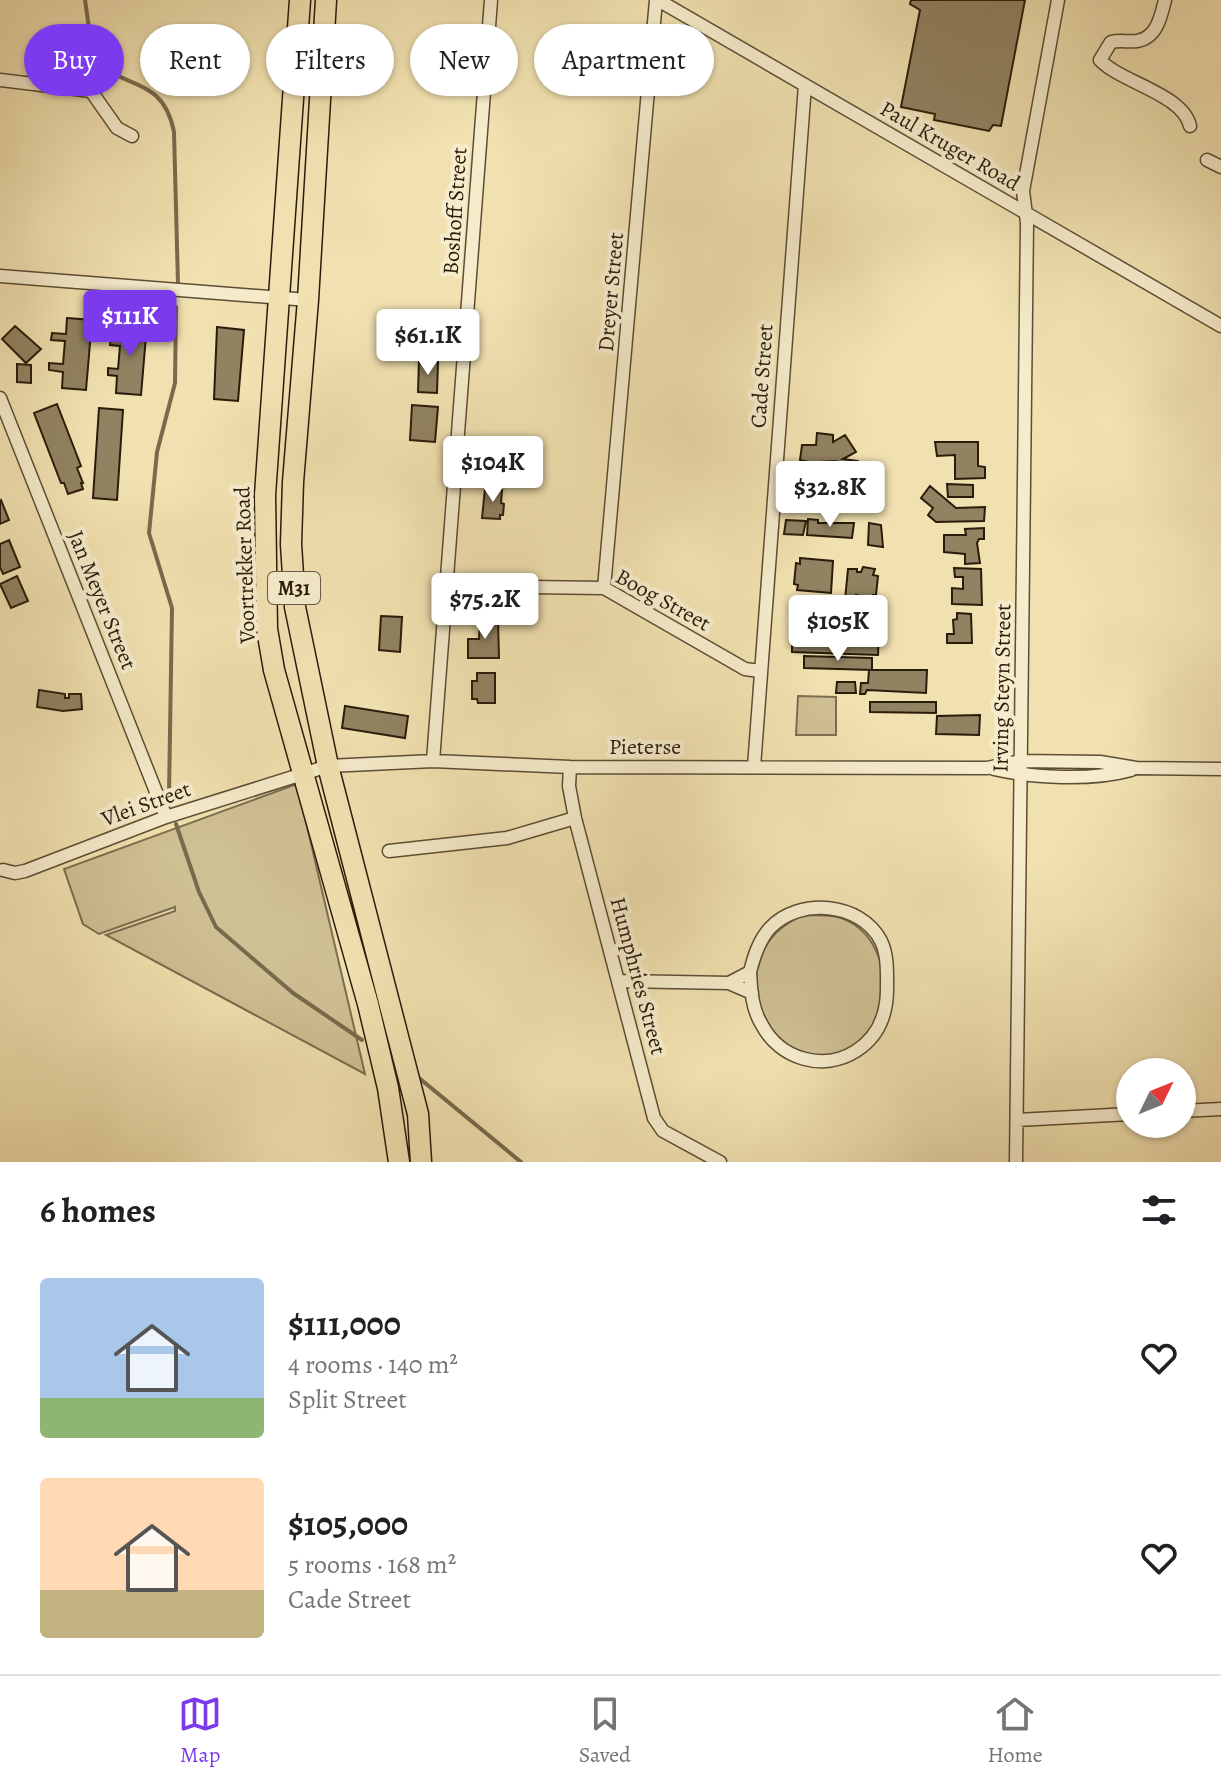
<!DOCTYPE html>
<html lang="en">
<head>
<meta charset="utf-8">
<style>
	body { margin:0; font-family:Alegreya,serif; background:#f2f2f2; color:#202124; height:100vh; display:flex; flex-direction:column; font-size:30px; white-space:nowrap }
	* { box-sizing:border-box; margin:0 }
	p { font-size:26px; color:#757577 }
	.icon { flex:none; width:44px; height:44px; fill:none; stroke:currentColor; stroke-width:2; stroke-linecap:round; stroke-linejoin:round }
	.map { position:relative; height:1162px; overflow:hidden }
	.drawer { display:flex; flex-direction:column; background:#fff; flex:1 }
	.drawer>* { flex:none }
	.top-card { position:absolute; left:24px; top:24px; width:800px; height:72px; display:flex; gap:16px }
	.needle { width:52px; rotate:47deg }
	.buttons { position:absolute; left:1116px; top:1058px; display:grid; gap:16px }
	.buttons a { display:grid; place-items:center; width:80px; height:80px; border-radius:50%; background:#fff; box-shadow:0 2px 6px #0004; font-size:40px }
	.price { position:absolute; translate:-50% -68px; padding:0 18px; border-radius:8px; background:#fff; color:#222; font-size:26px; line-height:52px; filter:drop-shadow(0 2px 4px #0008) }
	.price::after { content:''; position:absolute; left:50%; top:48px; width:24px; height:18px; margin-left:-12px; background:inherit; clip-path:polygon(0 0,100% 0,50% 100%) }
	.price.active { background:#7c3aed; color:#fff }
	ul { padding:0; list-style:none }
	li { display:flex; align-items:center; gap:24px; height:200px; padding:0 40px }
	li span { display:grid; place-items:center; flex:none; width:224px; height:160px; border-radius:8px; color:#555 }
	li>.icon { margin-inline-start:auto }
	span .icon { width:96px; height:96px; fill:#fffc; stroke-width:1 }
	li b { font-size:34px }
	h2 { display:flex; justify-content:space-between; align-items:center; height:96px; padding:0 40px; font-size:34px }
	.tag { padding:0 28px; border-radius:36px; background:#fff; box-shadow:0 2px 6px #0004; font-size:28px; line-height:72px }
	.tag.active { background:#7c3aed; color:#fff }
	.tab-bar { display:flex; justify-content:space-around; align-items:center; height:112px; border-top:2px solid #e0e0e0; background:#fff; font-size:22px; color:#757577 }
	.tab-bar a { display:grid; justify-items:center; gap:4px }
	.tab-bar .active { color:#7c3aed }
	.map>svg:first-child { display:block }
	.green { fill:#cfc094; stroke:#7c6e50; stroke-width:2 }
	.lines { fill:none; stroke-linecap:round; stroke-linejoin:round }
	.stream { stroke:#796a4c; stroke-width:4 }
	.building { fill:#918261; stroke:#2a1c0b; stroke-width:2 }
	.street-casing { stroke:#5c4d34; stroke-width:15 }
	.primary-casing { stroke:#2a1c0b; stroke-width:23 }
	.street { stroke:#f6eccc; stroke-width:12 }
	.primary { stroke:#f1e1b0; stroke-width:20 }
	.labels { text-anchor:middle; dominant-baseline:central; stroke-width:8; stroke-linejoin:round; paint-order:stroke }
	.shield { fill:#f6eccc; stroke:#675a45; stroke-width:2 }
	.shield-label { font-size:20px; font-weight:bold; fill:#2a1c0b }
	.street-label { font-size:22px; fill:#2a1c0b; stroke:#f6eccc }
</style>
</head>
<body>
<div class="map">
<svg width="1221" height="1162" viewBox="0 0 1221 1162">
	<rect width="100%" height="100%" fill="#f1e1b0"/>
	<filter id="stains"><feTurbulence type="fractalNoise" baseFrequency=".0025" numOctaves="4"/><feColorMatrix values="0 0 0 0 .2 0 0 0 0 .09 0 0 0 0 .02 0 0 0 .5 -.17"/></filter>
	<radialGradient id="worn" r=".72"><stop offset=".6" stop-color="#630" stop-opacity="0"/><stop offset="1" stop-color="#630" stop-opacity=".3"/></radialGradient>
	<path class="green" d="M 798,696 L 836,697 L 836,735 L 796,735 Z
		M 297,784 L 365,1074 L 106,935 L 175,911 L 175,907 L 99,934 L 83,924 L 64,869 Z
		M 804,915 C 816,916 829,914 841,918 C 878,931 889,974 881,1009 C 877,1027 866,1037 852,1047 C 778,1097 706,955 804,915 Z"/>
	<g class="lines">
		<path class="stream" d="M 85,0 C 88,18 89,40 97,56 C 116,92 162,71 174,132 L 178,284
			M 171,805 L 169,795 L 172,608 L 149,533 L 157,452 L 175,383 L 176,307
			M 176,824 L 199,892 L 216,927 L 293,993 L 362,1040
			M 419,1078 L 521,1162"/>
	</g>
	<path class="building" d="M 911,0 L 1025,0 L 1001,126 L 993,125 L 989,131 L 934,120 L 935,114 L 901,107 L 920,10 L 910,4 Z
		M 67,318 L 92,320 L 86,390 L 62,388 L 63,372 L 49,370 L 49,363 L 63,364 L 65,341 L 51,340 L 52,333 L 66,334 Z
		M 122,322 L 147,324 L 141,395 L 116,393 L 117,376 L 108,375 L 108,368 L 118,369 L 120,346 L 110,345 L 111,337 L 120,338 Z
		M 15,326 L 41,349 L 26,363 L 2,339 Z
		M 217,327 L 244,330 L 238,401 L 214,399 Z
		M 419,361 L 438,362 L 437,393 L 418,392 Z
		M 17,364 L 31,365 L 31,383 L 17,382 Z
		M 57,404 L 81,466 L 77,468 L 83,483 L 81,483 L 83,489 L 68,494 L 64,483 L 61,483 L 34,413 Z
		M 412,405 L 438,407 L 435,442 L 410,440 Z
		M 99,408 L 123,410 L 117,500 L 93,498 Z
		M 817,433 L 833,435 L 833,442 L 845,435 L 856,452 L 843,459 L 858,461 L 857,475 L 836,474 L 836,461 L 819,462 L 818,464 L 800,460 L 802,445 L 816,445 Z
		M 935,442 L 978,442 L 978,466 L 985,467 L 985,478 L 955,479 L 955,455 L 937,456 Z
		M 483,449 L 505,450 L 505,458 L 499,458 L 498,475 L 502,475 L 501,481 L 481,480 Z
		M 804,475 L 816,475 L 815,482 L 842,485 L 841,500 L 827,498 L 827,501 L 817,501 L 818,504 L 800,504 Z
		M 947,484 L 973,485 L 973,497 L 948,497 Z
		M 930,486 L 956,508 L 985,507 L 984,521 L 936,522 L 928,515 L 933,508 L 921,498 Z
		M 485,489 L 502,490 L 501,503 L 504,504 L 503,515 L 500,515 L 500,519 L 482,518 Z
		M 1,500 L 9,520 L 0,524 L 0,501 Z
		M 808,519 L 818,520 L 818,523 L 854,523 L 852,538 L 807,535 Z
		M 786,520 L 806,521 L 803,535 L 784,534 Z
		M 869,523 L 881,525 L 883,547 L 868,545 Z
		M 984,528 L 984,539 L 979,539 L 977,543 L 980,563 L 965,564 L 965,554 L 944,552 L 944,535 L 966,535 L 965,529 Z
		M 9,540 L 20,567 L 3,574 L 0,567 L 0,544 Z
		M 800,558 L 833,561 L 831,593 L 797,590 L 798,585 L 794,584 L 796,563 L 800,564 Z
		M 863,567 L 875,569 L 873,575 L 878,576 L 876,595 L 873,595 L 870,601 L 858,600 L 860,596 L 856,595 L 854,600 L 845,600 L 848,569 L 857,569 L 857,572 L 861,572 Z
		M 954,568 L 981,569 L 982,605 L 952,604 L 952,588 L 963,589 L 963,577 L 955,577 Z
		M 17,576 L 28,601 L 11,608 L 0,584 Z
		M 957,613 L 971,614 L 972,643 L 947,643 L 947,634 L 954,634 L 953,620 L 957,619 Z
		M 381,616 L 402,617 L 400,652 L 379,650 Z
		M 480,620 L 498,620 L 499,658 L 468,658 L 468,639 L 479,639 Z
		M 792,630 L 879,631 L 878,655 L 792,652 Z
		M 804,656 L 872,658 L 872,670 L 804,668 Z
		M 869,670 L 927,670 L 926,693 L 867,690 L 865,694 L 860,694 L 861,683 L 868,683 Z
		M 477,673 L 495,673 L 495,703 L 478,703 L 477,699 L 472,699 L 472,681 L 477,681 Z
		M 837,682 L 855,682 L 856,693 L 836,693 Z
		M 39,690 L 65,694 L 65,698 L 69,698 L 69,694 L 81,694 L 82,709 L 63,711 L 37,707 Z
		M 870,702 L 936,702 L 936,713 L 870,712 Z
		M 345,706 L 408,716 L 405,738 L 342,728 Z
		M 980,715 L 979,735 L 936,734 L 937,716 Z"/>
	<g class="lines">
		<defs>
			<path id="street" d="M 658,0 L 1221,326
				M 1165,0 C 1161,16 1157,38 1137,41 C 1128,42 1120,40 1111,42 L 1100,60 C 1120,82 1183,94 1190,126
				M 0,80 L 91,91 L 117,128 L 132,136
				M 1207,160 L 1221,167
				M 0,276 L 308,300
				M 0,398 L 166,817
				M 446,586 L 604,588 L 745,669 L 760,671
				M 604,588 L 656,0
				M 433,761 L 491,0
				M 570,767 L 569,786 L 575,818 L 654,1118 L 663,1131 L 720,1162
				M 754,767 L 805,85
				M 994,769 C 1033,778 1092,781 1131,770
				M 389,851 L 507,838 L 575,818
				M 3,870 L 15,873 L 25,871 L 166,817 L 328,766 L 433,761 L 570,767 L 987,768 L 1021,761 L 1100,762 L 1136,768 L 1221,769
				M 620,981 L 729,983 L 752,993
				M 729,983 L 750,972 C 754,956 759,940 770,928 C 799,897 861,902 881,941 C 888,955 887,974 887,989 C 887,1015 878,1037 856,1051 C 823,1072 780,1059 762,1025 C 752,1009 751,991 750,972
				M 1182,1111 L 1221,1109
				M 1017,1120 L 1130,1114
				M 1016,1162 L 1027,223 L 1023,191 L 1058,0"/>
			<path id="primary" d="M 300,0 L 265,495 L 267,629 L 274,670 L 368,1004 L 388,1088 L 399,1162
				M 326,0 L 308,300 L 293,482 L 291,544 L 295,607 L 328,766 L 418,1114 L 421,1162"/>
		</defs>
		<use href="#street" class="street-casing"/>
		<use href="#primary" class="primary-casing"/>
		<use href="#street" class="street"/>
		<use href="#primary" class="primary"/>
	</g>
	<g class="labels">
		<rect class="shield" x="268" y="572" width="52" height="32" rx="6"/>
		<g class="shield-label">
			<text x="294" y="588">M31</text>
		</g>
		<g class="street-label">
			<text transform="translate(950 146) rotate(30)">Paul Kruger Road</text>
			<text transform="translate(455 211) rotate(-86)">Boshoff Street</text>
			<text transform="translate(611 292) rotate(-85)">Dreyer Street</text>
			<text transform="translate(762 376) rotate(-86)">Cade Street</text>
			<text transform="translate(245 565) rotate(-92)">Voortrekker Road</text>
			<text transform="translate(102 600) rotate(68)">Jan Meyer Street</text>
			<text transform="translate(663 600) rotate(29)">Boog Street</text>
			<text transform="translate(1002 688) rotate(-89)">Irving Steyn Street</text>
			<text x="645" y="747">Pieterse</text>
			<text transform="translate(146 804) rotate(-20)">Vlei Street</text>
			<text transform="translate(638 976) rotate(75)">Humphries Street</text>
		</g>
	</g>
	<rect width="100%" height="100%" filter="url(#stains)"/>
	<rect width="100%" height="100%" fill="url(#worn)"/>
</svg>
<div class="buttons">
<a><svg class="needle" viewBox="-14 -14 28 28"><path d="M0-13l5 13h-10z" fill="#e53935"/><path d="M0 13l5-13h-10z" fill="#757577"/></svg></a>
</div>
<b class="price active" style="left:130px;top:358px">$111K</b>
<b class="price" style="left:428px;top:377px">$61.1K</b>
<b class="price" style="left:493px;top:504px">$104K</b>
<b class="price" style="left:830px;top:529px">$32.8K</b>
<b class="price" style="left:485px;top:641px">$75.2K</b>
<b class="price" style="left:838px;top:663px">$105K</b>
<div class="top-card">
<a class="tag active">Buy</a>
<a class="tag">Rent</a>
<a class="tag">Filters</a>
<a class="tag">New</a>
<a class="tag">Apartment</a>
</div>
</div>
<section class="drawer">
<h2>6 homes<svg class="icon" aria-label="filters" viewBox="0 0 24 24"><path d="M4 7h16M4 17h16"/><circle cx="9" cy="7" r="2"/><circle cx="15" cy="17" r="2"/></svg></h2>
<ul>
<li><span style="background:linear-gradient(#a9c7e8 75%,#8fb573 0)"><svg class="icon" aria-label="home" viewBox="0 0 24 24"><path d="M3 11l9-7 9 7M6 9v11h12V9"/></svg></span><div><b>$111,000</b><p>4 rooms · 140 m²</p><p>Split Street</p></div><svg class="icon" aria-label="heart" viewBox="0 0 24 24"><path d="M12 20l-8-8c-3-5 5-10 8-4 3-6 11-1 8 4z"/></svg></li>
<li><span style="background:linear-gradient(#ffd9b3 70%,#c2b280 0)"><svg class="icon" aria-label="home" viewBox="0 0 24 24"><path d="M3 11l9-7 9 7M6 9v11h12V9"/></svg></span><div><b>$105,000</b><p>5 rooms · 168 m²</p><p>Cade Street</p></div><svg class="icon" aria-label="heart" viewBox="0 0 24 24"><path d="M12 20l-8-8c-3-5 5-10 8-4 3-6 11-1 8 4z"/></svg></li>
</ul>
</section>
<nav class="tab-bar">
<a class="active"><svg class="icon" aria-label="map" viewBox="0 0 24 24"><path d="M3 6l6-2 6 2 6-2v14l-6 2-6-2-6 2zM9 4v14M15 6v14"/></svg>Map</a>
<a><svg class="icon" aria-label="saved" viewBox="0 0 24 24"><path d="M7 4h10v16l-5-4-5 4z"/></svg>Saved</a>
<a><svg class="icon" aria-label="home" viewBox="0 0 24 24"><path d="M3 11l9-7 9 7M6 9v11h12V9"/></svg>Home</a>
</nav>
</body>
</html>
